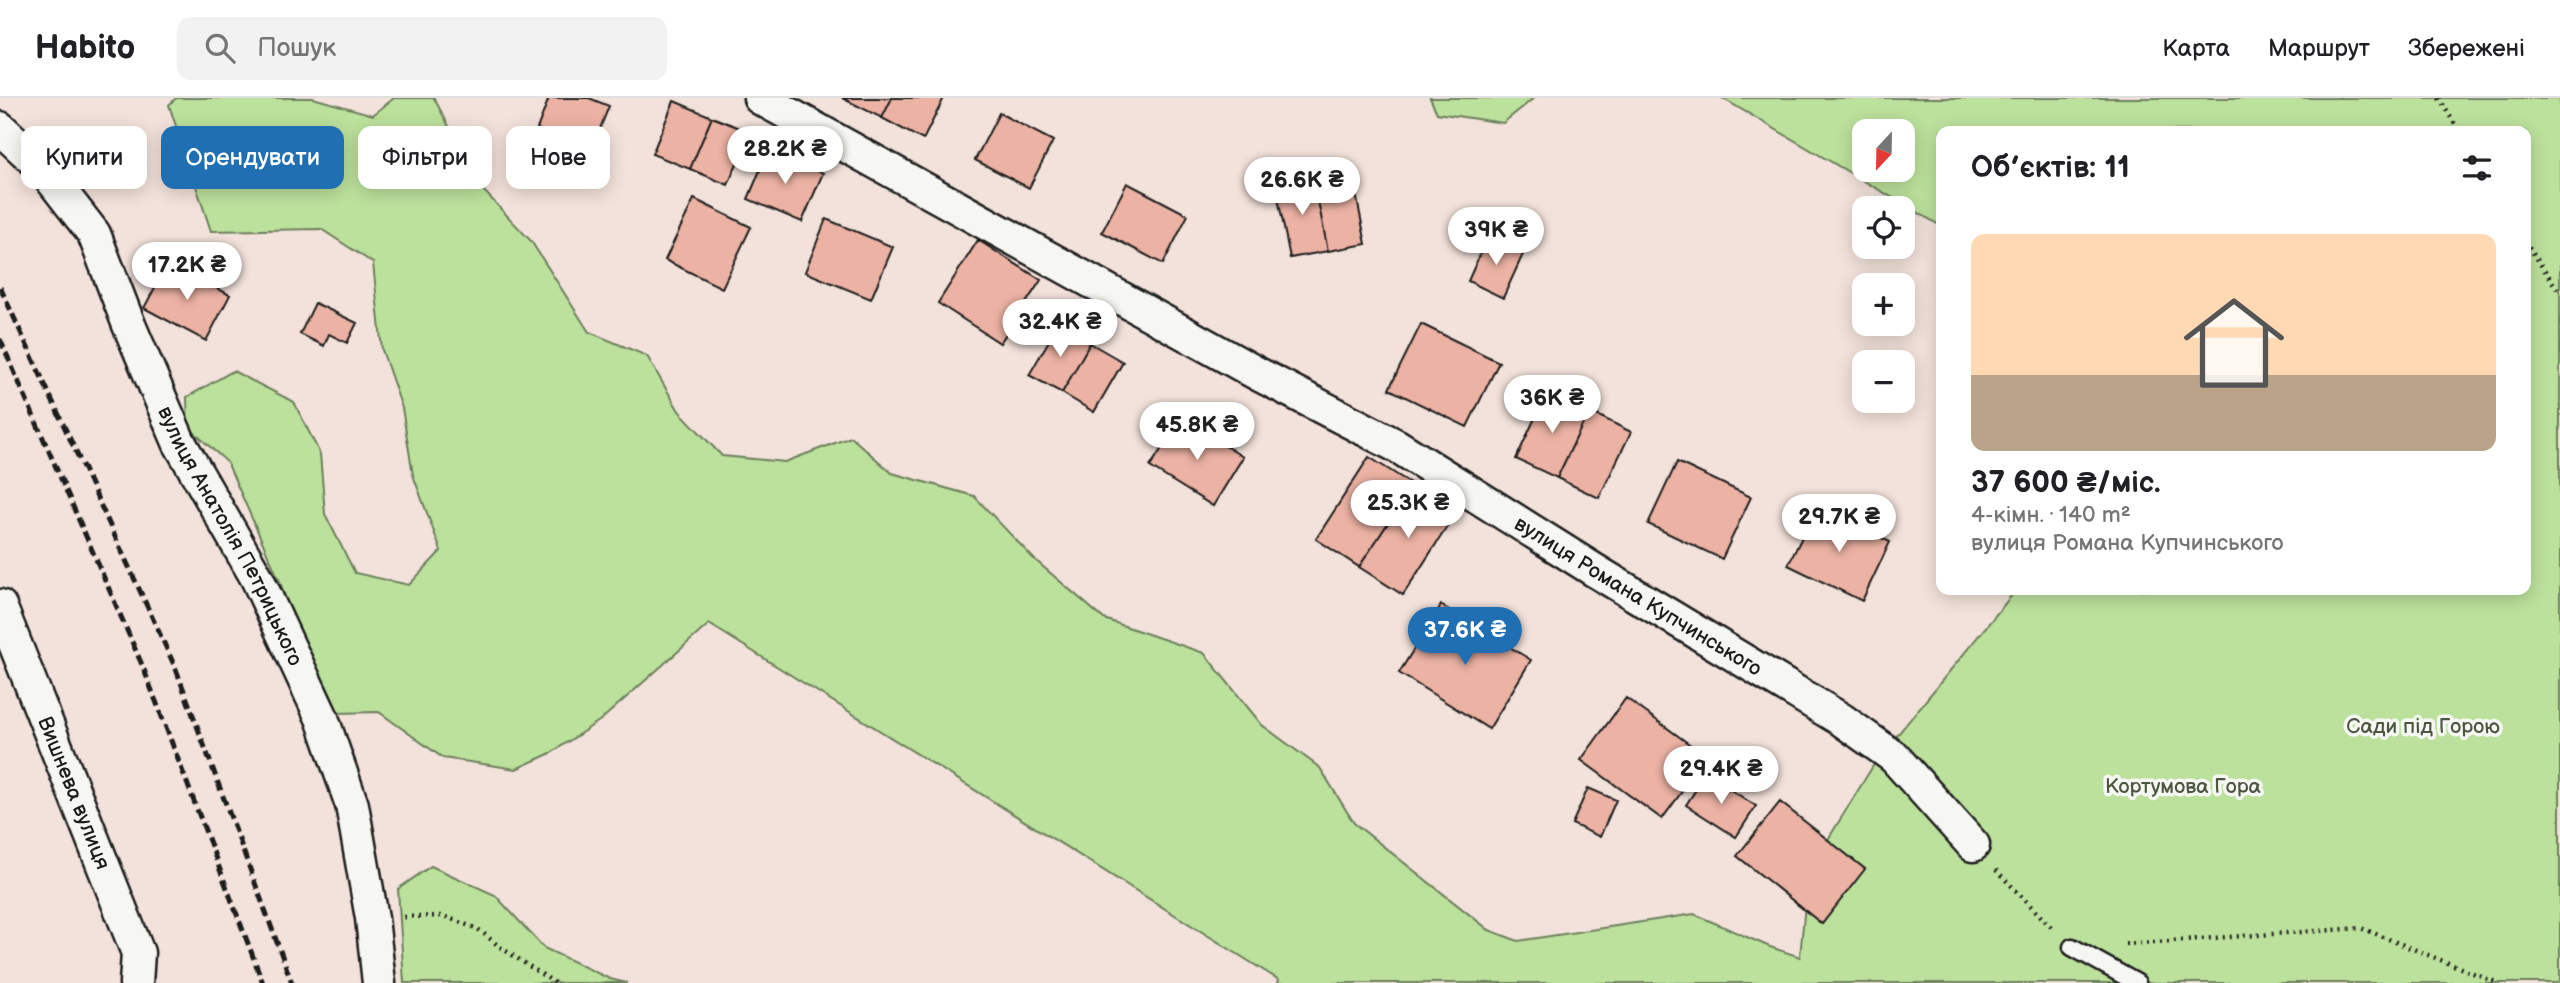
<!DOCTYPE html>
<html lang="uk">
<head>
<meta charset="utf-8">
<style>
	body { margin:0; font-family:"Balsamiq Sans",sans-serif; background:#f2f2f2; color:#202124; height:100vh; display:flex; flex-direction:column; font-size:26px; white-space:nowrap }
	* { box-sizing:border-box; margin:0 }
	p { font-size:23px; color:#757577 }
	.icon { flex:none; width:38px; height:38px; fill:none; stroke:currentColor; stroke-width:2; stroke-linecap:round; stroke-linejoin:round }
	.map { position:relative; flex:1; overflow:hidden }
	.side { position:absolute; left:1936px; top:28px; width:595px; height:469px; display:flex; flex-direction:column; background:#fff; border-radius:14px; box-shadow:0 4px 18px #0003 }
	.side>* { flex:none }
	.hud { position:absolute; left:21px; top:28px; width:665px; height:63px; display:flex; gap:14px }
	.needle { width:46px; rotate:202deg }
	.controls { position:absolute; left:1852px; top:21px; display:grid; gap:14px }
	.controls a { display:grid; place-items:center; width:63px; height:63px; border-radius:14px; background:#fff; box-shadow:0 4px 18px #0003; font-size:35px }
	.price { position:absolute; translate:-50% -60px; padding:0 16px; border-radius:24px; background:#fff; color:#222; font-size:23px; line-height:46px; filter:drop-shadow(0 2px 4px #0008) }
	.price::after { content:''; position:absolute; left:50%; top:42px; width:21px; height:16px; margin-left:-10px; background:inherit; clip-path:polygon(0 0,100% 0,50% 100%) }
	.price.selected { background:#1f6fb2; color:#fff }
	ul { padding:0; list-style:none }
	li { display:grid; align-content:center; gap:14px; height:371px; padding:0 35px }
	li+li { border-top:2px solid #e0e0e0 }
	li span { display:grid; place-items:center; height:217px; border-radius:14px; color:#555 }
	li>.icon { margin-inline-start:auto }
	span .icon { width:126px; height:126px; fill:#fffc; stroke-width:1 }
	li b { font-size:30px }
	h2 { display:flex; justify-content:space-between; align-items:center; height:84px; padding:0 35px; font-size:30px }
	.chip { padding:0 24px; border-radius:14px; background:#fff; box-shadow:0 4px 18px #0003; font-size:24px; line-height:63px }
	.chip.selected { background:#1f6fb2; color:#fff }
	header { display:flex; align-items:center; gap:42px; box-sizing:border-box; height:98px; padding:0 35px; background:#fff; border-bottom:2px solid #e0e0e0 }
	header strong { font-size:33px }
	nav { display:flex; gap:38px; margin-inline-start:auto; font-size:24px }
	.search { width:490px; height:63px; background:#f2f2f2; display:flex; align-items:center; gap:18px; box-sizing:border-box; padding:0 24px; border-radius:14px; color:#757577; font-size:26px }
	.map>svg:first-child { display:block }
	.green { fill:#bce19c; stroke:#6c7e5c; stroke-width:2; fill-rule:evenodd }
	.building { fill:#ecb2a4; stroke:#1c1c1c; stroke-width:2 }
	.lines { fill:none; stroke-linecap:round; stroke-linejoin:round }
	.lane-casing { stroke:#1c1c1c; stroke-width:21 }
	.street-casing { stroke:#1c1c1c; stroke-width:37 }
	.path { stroke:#1c1c1c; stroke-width:4.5; stroke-dasharray:2 5; stroke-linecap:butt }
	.lane { stroke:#f6f6f2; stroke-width:16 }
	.street { stroke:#f6f6f2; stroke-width:32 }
	.rail { stroke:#1c1c1c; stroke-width:5; stroke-dasharray:10 5; stroke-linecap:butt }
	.labels { text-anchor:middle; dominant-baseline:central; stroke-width:7; stroke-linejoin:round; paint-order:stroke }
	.street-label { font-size:21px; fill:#1c1c1c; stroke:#f6f6f2 }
	.park-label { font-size:21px; fill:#4c5742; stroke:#f6f6f2 }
</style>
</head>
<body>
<header>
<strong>Habito</strong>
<div class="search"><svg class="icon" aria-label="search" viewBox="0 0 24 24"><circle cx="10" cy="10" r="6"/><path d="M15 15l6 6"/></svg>Пошук</div>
<nav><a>Карта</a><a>Маршрут</a><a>Збережені</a></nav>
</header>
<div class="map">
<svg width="2560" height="885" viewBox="0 0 2560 885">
	<rect width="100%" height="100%" fill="#f3e2db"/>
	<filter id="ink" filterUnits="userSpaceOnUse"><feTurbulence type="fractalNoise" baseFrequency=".0143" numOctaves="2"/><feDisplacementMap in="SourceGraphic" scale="14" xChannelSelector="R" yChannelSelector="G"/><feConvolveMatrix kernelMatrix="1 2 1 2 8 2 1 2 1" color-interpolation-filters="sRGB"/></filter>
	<g filter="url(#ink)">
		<path class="green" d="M 176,0 L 313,0 L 373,17 L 394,0 L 434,0 L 482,91 L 531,143 L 589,234 L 647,258 L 679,313 L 722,358 L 785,364 L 851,339 L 892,375 L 974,398 L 1034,461 L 1104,521 L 1204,555 L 1262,627 L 1320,670 L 1354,725 L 1489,832 L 1518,843 L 1694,816 L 1770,849 L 1800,859 L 1808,774 L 1876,663 L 2016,492 L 2525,492 L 2525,33 L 1941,33 L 1941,128 L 1722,0 L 2560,0 L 2560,885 L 1278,885 L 1279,882 L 709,526 L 602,621 L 551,655 L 516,671 L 443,660 L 379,614 L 336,615 L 299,551 L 281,486 L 227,364 L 188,329 L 187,299 L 233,273 L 294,304 L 320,356 L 325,416 L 355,475 L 409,487 L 441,453 L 413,377 L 402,310 L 382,252 L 373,165 L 321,131 L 211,133 L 169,7 ZM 1864,33 L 1902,33 L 1902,72 L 1864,72 Z
			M 1430,0 L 1534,0 L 1503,25 L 1437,15 Z
			M 431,768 L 495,797 L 544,850 L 610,881 L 627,885 L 404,885 L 398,791 Z"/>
		<path class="building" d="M 549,0 L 589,0 L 609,8 L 591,53 L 537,31 Z
			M 842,0 L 892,0 L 882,20 Z
			M 892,0 L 944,0 L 923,42 L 882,20 Z
			M 674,3 L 712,19 L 690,71 L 652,56 Z
			M 999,15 L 1053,43 L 1029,90 L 975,62 Z
			M 712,19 L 750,34 L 728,87 L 690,71 Z
			M 768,53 L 823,75 L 802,124 L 748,101 Z
			M 1351,71 L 1366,146 L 1328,153 L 1313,78 Z
			M 1313,78 L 1328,153 L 1290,160 L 1275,85 Z
			M 1127,85 L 1188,117 L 1163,166 L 1102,134 Z
			M 694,101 L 751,129 L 722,190 L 665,162 Z
			M 826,121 L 893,149 L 871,201 L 805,174 Z
			M 1488,138 L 1524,154 L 1503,200 L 1468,183 Z
			M 978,142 L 1041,182 L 1000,245 L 938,205 Z
			M 168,165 L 230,197 L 206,243 L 144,210 Z
			M 315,205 L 357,225 L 347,245 L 329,236 L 324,248 L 300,236 Z
			M 1421,226 L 1499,264 L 1467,329 L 1389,291 Z
			M 1058,227 L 1090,245 L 1062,295 L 1029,277 Z
			M 1090,245 L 1123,264 L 1094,314 L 1062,295 Z
			M 1547,294 L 1589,313 L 1557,380 L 1516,361 Z
			M 1589,313 L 1631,334 L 1599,400 L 1557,380 Z
			M 1181,320 L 1243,359 L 1213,408 L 1150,369 Z
			M 1369,359 L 1413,387 L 1359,469 L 1316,441 Z
			M 1677,364 L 1751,399 L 1722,461 L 1648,426 Z
			M 1413,387 L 1456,415 L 1403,497 L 1359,469 Z
			M 1817,409 L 1890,444 L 1862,503 L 1788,467 Z
			M 1441,507 L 1531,562 L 1489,631 L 1399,575 Z
			M 1626,600 L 1707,659 L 1662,721 L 1581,662 Z
			M 1706,676 L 1756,708 L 1736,739 L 1686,707 Z
			M 1588,690 L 1616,702 L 1600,739 L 1572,726 Z
			M 1780,704 L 1865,771 L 1822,826 L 1737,758 Z"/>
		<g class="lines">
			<defs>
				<path id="lane" d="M 2072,849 L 2137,885"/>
				<g id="street">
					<path id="s1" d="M 760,0 L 1258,276 L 1397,348 L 1594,472 L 1842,622 L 1894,659 L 1973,747"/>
					<path id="s2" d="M 0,30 L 42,69 L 94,136 L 129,227 L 179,344 L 257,480 L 322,620 L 352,707 L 372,820 L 379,885"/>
					<path id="s3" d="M 0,508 L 138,855 L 136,885"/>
				</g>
			</defs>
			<use href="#lane" class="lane-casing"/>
			<use href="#street" class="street-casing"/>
			<path class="path" d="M 2439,0 L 2459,33
				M 2525,143 L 2560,195
				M 1996,772 L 2053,831
				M 404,819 L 443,818 L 478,831 L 500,849 L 555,885
				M 2125,846 L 2361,830 L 2498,885"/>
			<use href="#lane" class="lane"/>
			<use href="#street" class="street"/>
			<path class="rail" d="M 0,189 L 176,571 L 292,885
				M 0,241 L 143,569 L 263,885"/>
		</g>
	</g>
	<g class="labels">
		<g class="street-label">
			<text stroke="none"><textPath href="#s2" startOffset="474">вулиця Анатолія Петрицького</textPath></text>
			<text stroke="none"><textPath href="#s1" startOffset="1010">вулиця Романа Купчинського</textPath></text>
			<text stroke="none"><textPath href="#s3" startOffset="201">Вишнева вулиця</textPath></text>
		</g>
		<g class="park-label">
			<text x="2423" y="628">Сади під Горою</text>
			<text x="2183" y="688">Кортумова Гора</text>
		</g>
	</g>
</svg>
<div class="controls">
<a><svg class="needle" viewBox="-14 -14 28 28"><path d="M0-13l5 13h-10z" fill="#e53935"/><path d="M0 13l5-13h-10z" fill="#757577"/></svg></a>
<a><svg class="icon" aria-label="locate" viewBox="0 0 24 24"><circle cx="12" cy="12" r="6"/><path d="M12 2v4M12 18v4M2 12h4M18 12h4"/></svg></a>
<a>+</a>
<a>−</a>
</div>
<b class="price" style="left:785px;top:88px">28.2K ₴</b>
<b class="price" style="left:1302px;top:119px">26.6K ₴</b>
<b class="price" style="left:1496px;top:169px">39K ₴</b>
<b class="price" style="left:187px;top:204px">17.2K ₴</b>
<b class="price" style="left:1060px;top:261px">32.4K ₴</b>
<b class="price" style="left:1552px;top:337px">36K ₴</b>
<b class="price" style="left:1197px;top:364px">45.8K ₴</b>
<b class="price" style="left:1408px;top:442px">25.3K ₴</b>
<b class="price" style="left:1839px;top:456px">29.7K ₴</b>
<b class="price selected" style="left:1465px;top:569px">37.6K ₴</b>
<b class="price" style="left:1721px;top:708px">29.4K ₴</b>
<div class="hud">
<a class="chip">Купити</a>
<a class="chip selected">Орендувати</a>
<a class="chip">Фільтри</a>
<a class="chip">Нове</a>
</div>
<section class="side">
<h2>Об’єктів: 11<svg class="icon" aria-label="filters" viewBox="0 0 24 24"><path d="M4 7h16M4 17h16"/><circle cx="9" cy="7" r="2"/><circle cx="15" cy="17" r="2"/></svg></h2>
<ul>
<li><span style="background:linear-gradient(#ffd9b3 65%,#b9a48a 0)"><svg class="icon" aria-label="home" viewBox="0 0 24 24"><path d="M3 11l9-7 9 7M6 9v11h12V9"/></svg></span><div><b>37 600 ₴/міс.</b><p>4-кімн. · 140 m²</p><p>вулиця Романа Купчинського</p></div></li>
</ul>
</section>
</div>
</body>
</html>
